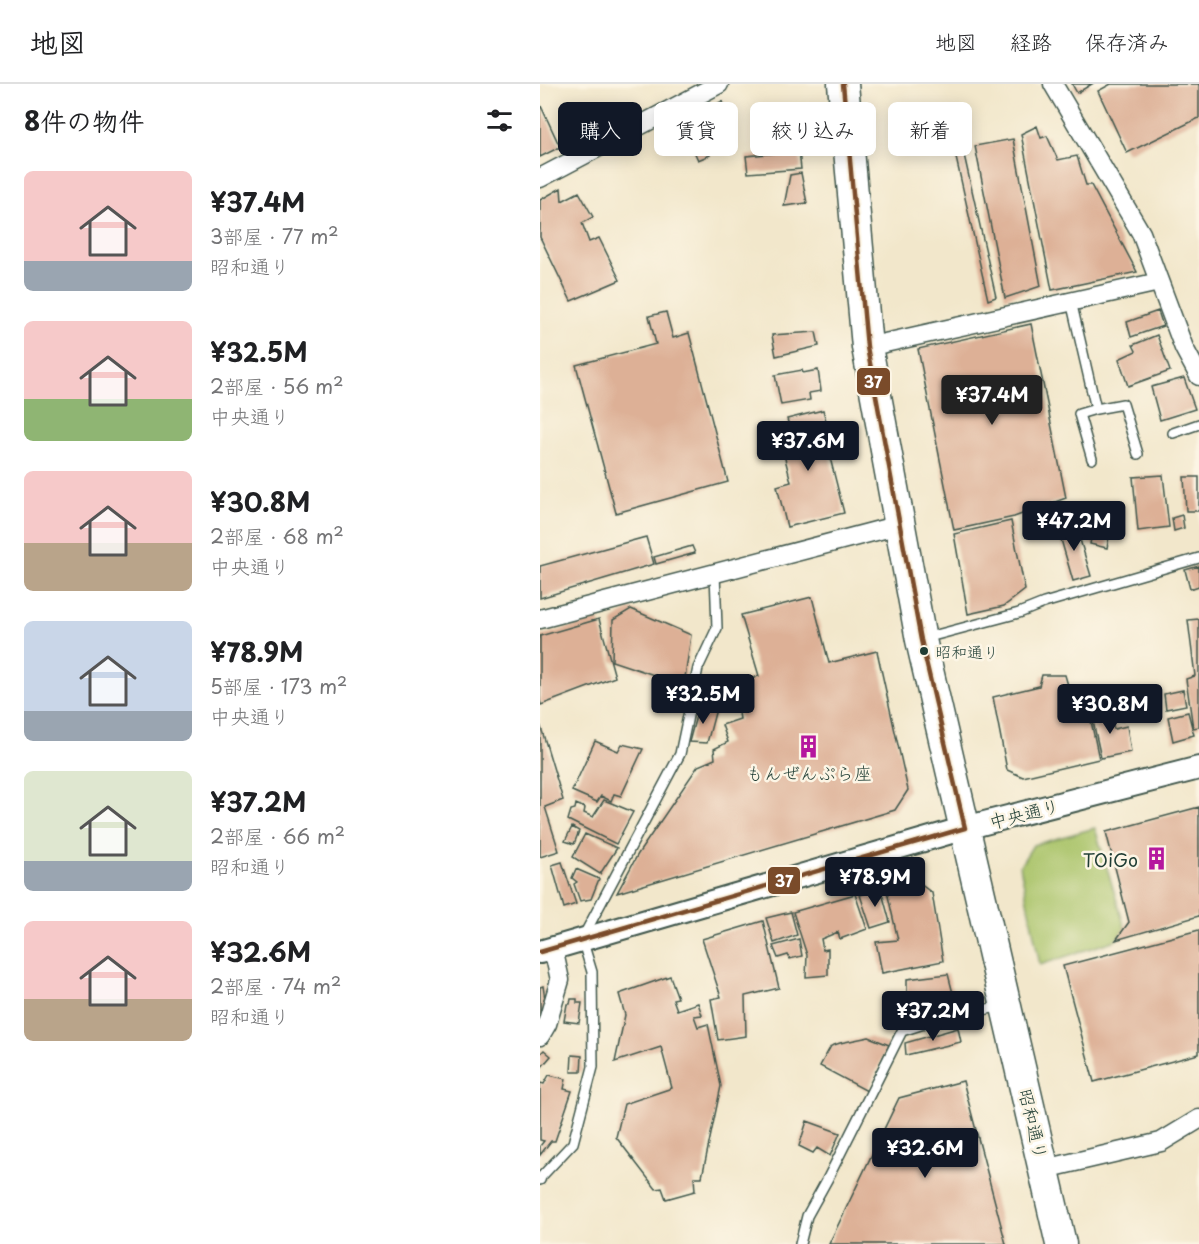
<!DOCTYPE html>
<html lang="ja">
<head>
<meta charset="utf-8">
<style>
	body { margin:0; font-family:"Playpen Sans","Klee One",sans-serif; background:#f6f6f6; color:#202124; height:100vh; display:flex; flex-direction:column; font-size:22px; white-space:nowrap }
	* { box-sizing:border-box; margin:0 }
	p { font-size:20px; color:#757577 }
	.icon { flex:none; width:33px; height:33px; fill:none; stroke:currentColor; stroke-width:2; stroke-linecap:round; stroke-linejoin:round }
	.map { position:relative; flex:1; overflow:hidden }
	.drawer { display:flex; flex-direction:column; background:#fff; width:540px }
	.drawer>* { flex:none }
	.hud { position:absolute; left:18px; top:18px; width:550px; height:54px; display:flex; gap:12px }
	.price { position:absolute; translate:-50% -51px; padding:0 14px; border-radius:6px; background:#111827; color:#fff; font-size:20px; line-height:39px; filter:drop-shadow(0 2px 3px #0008) }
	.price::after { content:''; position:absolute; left:50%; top:36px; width:18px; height:14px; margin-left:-9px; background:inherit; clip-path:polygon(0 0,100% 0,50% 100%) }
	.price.on { background:#222; color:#fff }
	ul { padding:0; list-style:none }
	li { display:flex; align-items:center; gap:18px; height:150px; padding:0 24px }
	li span { display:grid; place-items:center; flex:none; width:168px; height:120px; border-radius:9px; color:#555 }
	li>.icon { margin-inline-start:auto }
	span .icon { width:72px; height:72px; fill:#fffc; stroke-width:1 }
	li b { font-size:26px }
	h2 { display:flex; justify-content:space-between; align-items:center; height:72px; padding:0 24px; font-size:26px }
	.pill { padding:0 21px; border-radius:9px; background:#fff; box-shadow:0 3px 15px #0003; font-size:21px; line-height:54px }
	.pill.on { background:#111827; color:#fff }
	header { display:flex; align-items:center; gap:36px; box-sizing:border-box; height:84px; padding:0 30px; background:#fff; border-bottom:2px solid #e0e0e0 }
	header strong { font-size:28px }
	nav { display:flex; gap:33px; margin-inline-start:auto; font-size:21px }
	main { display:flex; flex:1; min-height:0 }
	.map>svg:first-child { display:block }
	.green { fill:#aac46a; stroke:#64804f; stroke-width:1.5 }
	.building { fill:#ddb096 }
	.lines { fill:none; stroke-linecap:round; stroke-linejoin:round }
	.service-casing { stroke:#3f564b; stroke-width:12 }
	.minor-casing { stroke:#3f564b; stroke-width:21 }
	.tertiary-casing { stroke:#3f564b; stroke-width:26 }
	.trunk-casing { stroke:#3f564b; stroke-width:33 }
	.service { stroke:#fff; stroke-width:9 }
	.minor { stroke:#fff; stroke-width:18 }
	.tertiary { stroke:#fff; stroke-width:22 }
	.trunk { stroke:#fff; stroke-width:30 }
	.bus-1-casing { stroke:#fcf5e5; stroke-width:9 }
	.bus-1 { stroke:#7a4b2a; stroke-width:4.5 }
	.bus-dot { fill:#1f3d34; stroke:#fcf5e5; stroke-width:2 }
	.labels { text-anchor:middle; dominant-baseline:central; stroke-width:5; stroke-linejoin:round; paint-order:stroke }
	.bus-label { font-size:16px; fill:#1f3d34; stroke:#fcf5e5; text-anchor:start }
	.poi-label { font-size:18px; fill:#1f3d34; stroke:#fcf5e5 }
	.street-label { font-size:18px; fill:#1f3d34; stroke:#fcf5e5 }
	.line-badge { stroke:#fcf5e5; stroke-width:2 }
	.badge-label { font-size:16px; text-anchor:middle; font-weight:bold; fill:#fff }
</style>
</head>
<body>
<header>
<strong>地図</strong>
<nav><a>地図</a><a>経路</a><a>保存済み</a></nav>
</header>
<main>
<section class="drawer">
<h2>8件の物件<svg class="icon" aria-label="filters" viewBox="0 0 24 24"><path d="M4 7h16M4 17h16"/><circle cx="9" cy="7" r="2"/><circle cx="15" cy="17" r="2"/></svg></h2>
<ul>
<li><span style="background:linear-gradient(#f6c9c9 75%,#9aa5b1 0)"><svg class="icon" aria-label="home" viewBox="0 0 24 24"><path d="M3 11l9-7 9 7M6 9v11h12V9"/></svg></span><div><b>¥37.4M</b><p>3部屋 · 77 m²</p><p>昭和通り</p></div></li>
<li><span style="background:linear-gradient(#f6c9c9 65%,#8fb573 0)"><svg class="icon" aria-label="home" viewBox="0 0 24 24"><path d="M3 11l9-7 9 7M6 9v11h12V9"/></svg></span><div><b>¥32.5M</b><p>2部屋 · 56 m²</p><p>中央通り</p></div></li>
<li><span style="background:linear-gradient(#f6c9c9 60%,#b9a48a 0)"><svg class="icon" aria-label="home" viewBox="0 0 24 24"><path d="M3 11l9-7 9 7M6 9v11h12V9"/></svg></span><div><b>¥30.8M</b><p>2部屋 · 68 m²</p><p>中央通り</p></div></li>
<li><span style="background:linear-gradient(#c9d6e8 75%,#9aa5b1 0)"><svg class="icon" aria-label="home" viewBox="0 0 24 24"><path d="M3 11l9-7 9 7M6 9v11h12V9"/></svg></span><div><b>¥78.9M</b><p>5部屋 · 173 m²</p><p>中央通り</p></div></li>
<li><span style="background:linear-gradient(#dfe7d0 75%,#9aa5b1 0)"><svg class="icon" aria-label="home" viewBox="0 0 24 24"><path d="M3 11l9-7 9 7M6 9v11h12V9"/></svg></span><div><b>¥37.2M</b><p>2部屋 · 66 m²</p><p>昭和通り</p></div></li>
<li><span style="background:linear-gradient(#f6c9c9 65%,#b9a48a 0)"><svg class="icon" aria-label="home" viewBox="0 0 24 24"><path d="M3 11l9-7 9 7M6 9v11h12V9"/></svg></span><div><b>¥32.6M</b><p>2部屋 · 74 m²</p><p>昭和通り</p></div></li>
</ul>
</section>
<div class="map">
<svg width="659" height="1160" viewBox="0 0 659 1160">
	<rect width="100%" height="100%" fill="#fcf5e5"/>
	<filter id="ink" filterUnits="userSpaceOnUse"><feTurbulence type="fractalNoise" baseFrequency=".0167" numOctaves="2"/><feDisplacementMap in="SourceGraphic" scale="12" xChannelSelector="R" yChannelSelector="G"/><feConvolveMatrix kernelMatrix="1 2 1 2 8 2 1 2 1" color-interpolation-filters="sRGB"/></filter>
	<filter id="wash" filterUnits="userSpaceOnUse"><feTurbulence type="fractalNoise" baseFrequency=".008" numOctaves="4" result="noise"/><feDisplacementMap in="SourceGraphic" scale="24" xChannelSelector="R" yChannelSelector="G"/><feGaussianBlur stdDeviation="1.35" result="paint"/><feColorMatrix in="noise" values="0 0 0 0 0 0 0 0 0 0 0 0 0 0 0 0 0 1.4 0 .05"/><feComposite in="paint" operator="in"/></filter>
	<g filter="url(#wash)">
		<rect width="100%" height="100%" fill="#f2e7cb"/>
		<path class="green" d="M 555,744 L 585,844 L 576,856 L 500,881 L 480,782 L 493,761 Z"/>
		<g id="blocks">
			<path class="building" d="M 532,0 L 552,0 L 537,9 Z
				M 571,0 L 659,0 L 659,34 L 587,69 L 558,7 Z
				M 182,17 L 195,45 L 173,56 L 161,29 Z
				M 0,20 L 20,63 L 0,73 Z
				M 154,33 L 170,71 L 158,76 L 141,38 Z
				M 497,42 L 501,54 L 507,52 L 518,76 L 537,72 L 546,101 L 551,101 L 597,188 L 512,206 L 481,50 Z
				M 418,44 L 456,213 L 448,216 L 410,47 Z
				M 473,55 L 501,202 L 465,214 L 435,62 Z
				M 259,67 L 261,85 L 208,89 L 206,72 Z
				M 261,89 L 267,119 L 244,122 L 250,91 Z
				M 21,104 L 22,117 L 39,108 L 53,133 L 42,139 L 49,158 L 59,154 L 80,196 L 31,217 L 0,153 L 0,116 Z
				M 618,227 L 623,242 L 591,253 L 587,238 Z
				M 126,228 L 133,254 L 149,249 L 188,398 L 76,429 L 36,281 L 116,260 L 109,232 Z
				M 491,240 L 526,414 L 474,433 L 414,446 L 378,265 Z
				M 276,248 L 279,262 L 236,272 L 232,251 Z
				M 617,251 L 630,287 L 588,302 L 579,275 L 596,267 L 593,261 Z
				M 262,286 L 263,289 L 278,286 L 281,307 L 269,309 L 270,316 L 241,321 L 235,291 Z
				M 644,294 L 655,325 L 620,336 L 611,303 Z
				M 283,326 L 288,344 L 283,346 L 304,429 L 247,443 L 237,402 L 251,398 L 239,351 L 251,348 L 247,335 Z
				M 623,391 L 629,443 L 598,447 L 593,393 Z
				M 644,393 L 659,393 L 659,427 L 646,427 Z
				M 642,431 L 644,444 L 634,447 L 632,434 Z
				M 471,437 L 485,506 L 464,522 L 428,530 L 414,450 Z
				M 535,439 L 551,492 L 533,497 L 518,445 Z
				M 552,449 L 569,453 L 567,464 L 550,460 Z
				M 106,453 L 114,480 L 0,514 L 0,482 Z
				M 152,462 L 155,469 L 116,480 L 114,473 Z
				M 659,482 L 659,502 L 650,505 L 645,486 Z
				M 272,513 L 289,579 L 337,567 L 368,706 L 355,726 L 77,809 L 98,770 L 158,682 L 175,675 L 174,665 L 188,658 L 182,641 L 200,635 L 194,600 L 219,592 L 201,531 Z
				M 91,525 L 151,551 L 144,601 L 72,577 L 73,536 Z
				M 59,535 L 75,593 L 1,621 L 0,616 L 0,552 Z
				M 659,535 L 659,643 L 653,644 L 646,595 L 655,592 L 648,536 Z
				M 502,591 L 525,591 L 529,605 L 544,604 L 559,675 L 483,693 L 467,686 L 453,613 L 499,602 Z
				M 643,606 L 646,621 L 626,625 L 624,610 Z
				M 573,607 L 588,607 L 588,633 L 584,633 L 583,637 L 573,636 Z
				M 159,621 L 176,625 L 167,659 L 149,658 Z
				M 568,624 L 574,645 L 587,642 L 591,668 L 561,674 L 551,628 Z
				M 648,628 L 654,651 L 633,657 L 628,633 Z
				M 0,640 L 23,716 L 5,723 L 19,767 L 0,773 Z
				M 55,657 L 78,667 L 82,660 L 103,665 L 81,712 L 74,710 L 71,717 L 61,712 L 57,718 L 32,707 Z
				M 64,716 L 93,728 L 76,760 L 28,736 L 31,726 L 35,725 L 36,720 L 45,724 L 44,729 L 53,733 Z
				M 659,723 L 659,832 L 576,856 L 589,838 L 566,748 Z
				M 32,743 L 39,747 L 34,760 L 25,757 Z
				M 45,750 L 77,764 L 60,790 L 33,773 Z
				M 22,778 L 36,820 L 24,824 L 12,781 Z
				M 36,785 L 59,795 L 51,815 L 40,817 L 34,800 L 37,798 L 32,794 Z
				M 376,797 L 392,809 L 403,877 L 342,889 L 336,858 L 358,856 L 346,803 Z
				M 341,805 L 350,838 L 331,844 L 320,811 Z
				M 315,810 L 327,845 L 300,855 L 298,848 L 281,855 L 283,866 L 288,865 L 288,891 L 266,893 L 267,871 L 253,828 Z
				M 251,828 L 257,851 L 234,859 L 226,834 Z
				M 223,837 L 239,904 L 205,912 L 206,952 L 178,956 L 171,915 L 181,913 L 162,855 Z
				M 659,846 L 659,970 L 554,998 L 523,882 Z
				M 259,855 L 262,872 L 250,875 L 248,871 L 238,874 L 233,862 Z
				M 408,890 L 417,925 L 367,935 L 367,895 Z
				M 130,892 L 138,914 L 133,915 L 137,926 L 158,919 L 162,931 L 154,932 L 158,943 L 168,940 L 181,1002 L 162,1093 L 154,1093 L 155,1107 L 126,1115 L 122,1104 L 116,1105 L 76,1053 L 84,1020 L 132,1004 L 121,963 L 75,978 L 85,931 L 79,910 Z
				M 3,902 L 6,922 L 0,934 L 0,903 Z
				M 31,915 L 37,915 L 37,919 L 42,919 L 39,939 L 24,937 L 27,920 L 30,920 Z
				M 418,944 L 421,958 L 366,971 L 365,959 Z
				M 329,953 L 349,961 L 327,1007 L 280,982 L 291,962 L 300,959 Z
				M 4,966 L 11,972 L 0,985 L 0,970 Z
				M 32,971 L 42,972 L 41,988 L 31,988 Z
				M 9,991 L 26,995 L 24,1005 L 32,1007 L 15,1057 L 11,1057 L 0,1071 L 0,1062 L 4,1057 L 0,1056 L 0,999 L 4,1000 Z
				M 423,997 L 466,1160 L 289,1160 L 359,1014 Z
				M 267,1037 L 300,1049 L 290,1072 L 277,1064 L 273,1069 L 259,1062 Z"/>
		</g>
	</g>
	<g filter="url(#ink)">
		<use href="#blocks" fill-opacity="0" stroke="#3f564b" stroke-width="1.5"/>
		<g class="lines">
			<defs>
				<path id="service" d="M 531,217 L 556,325 L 539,330 L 552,375
					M 556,325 L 583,320 L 598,370
					M 633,349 L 659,340
					M 385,554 L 479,529 L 504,519 L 659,474
					M 0,1096 L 1,1093 L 33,1059 L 53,983 L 52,888 L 42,855 L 140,670 L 158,584 L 177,544 L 175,489
					M 260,1160 L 267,1132 L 288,1094 L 362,947 L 390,938 L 461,922"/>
				<path id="minor" d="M 513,0 L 601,149 L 644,264 L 659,292
					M 0,94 L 179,0
					M 327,263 L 619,198
					M 0,535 L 359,441
					M 0,952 L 7,940 L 20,896 L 13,864
					M 505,1085 L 621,1058 L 659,1035"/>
				<path id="tertiary" d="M 0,868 L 425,744 L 659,684"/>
				<path id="trunk" d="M 303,0 L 327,263 L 381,556 L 521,1160"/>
			</defs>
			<use href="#service" class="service-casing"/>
			<use href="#minor" class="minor-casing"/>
			<use href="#tertiary" class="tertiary-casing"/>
			<use href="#trunk" class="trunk-casing"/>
			<use href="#service" class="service"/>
			<use href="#minor" class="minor"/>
			<use href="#tertiary" class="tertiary"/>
			<use href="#trunk" class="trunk"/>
			<defs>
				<path id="bus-1" d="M 0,868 L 425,744 L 381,556 L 327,263 L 303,0"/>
			</defs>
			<use href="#bus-1" class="bus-1-casing"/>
			<use href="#bus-1" class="bus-1"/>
		</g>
	</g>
	<defs>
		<symbol id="building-bare" viewBox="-9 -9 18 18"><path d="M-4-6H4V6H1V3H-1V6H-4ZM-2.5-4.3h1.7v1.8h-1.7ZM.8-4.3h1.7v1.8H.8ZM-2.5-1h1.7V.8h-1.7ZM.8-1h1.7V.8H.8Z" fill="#b5179e" stroke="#fcf5e5" stroke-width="2.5" paint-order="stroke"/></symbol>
	</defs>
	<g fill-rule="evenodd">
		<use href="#building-bare" x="252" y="646" width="33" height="33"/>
		<use href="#building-bare" x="600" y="758" width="33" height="33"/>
	</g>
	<circle class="bus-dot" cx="384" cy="567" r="5"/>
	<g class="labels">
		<g class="bus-label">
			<text x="395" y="567">昭和通り</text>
		</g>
		<g class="poi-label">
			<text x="269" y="688">もんぜんぷら座</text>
			<text x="598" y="775" text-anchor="end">TOiGo</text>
		</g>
		<g class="street-label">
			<text transform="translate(484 729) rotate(-14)">中央通り</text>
			<text transform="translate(494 1040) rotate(77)">昭和通り</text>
		</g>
	</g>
	<g class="line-badge">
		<rect x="316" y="283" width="35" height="29" rx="6" fill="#7a4b2a"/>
		<rect x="227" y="782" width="34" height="29" rx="6" fill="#7a4b2a"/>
	</g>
	<g class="badge-label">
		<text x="333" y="304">37</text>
		<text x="244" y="803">37</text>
	</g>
</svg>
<b class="price on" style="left:452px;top:342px">¥37.4M</b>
<b class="price" style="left:268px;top:388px">¥37.6M</b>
<b class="price" style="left:534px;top:468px">¥47.2M</b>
<b class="price" style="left:163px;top:641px">¥32.5M</b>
<b class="price" style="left:570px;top:651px">¥30.8M</b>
<b class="price" style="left:335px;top:824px">¥78.9M</b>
<b class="price" style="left:393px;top:958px">¥37.2M</b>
<b class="price" style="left:385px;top:1095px">¥32.6M</b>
<div class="hud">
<a class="pill on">購入</a>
<a class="pill">賃貸</a>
<a class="pill">絞り込み</a>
<a class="pill">新着</a>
</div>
</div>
</main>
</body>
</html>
